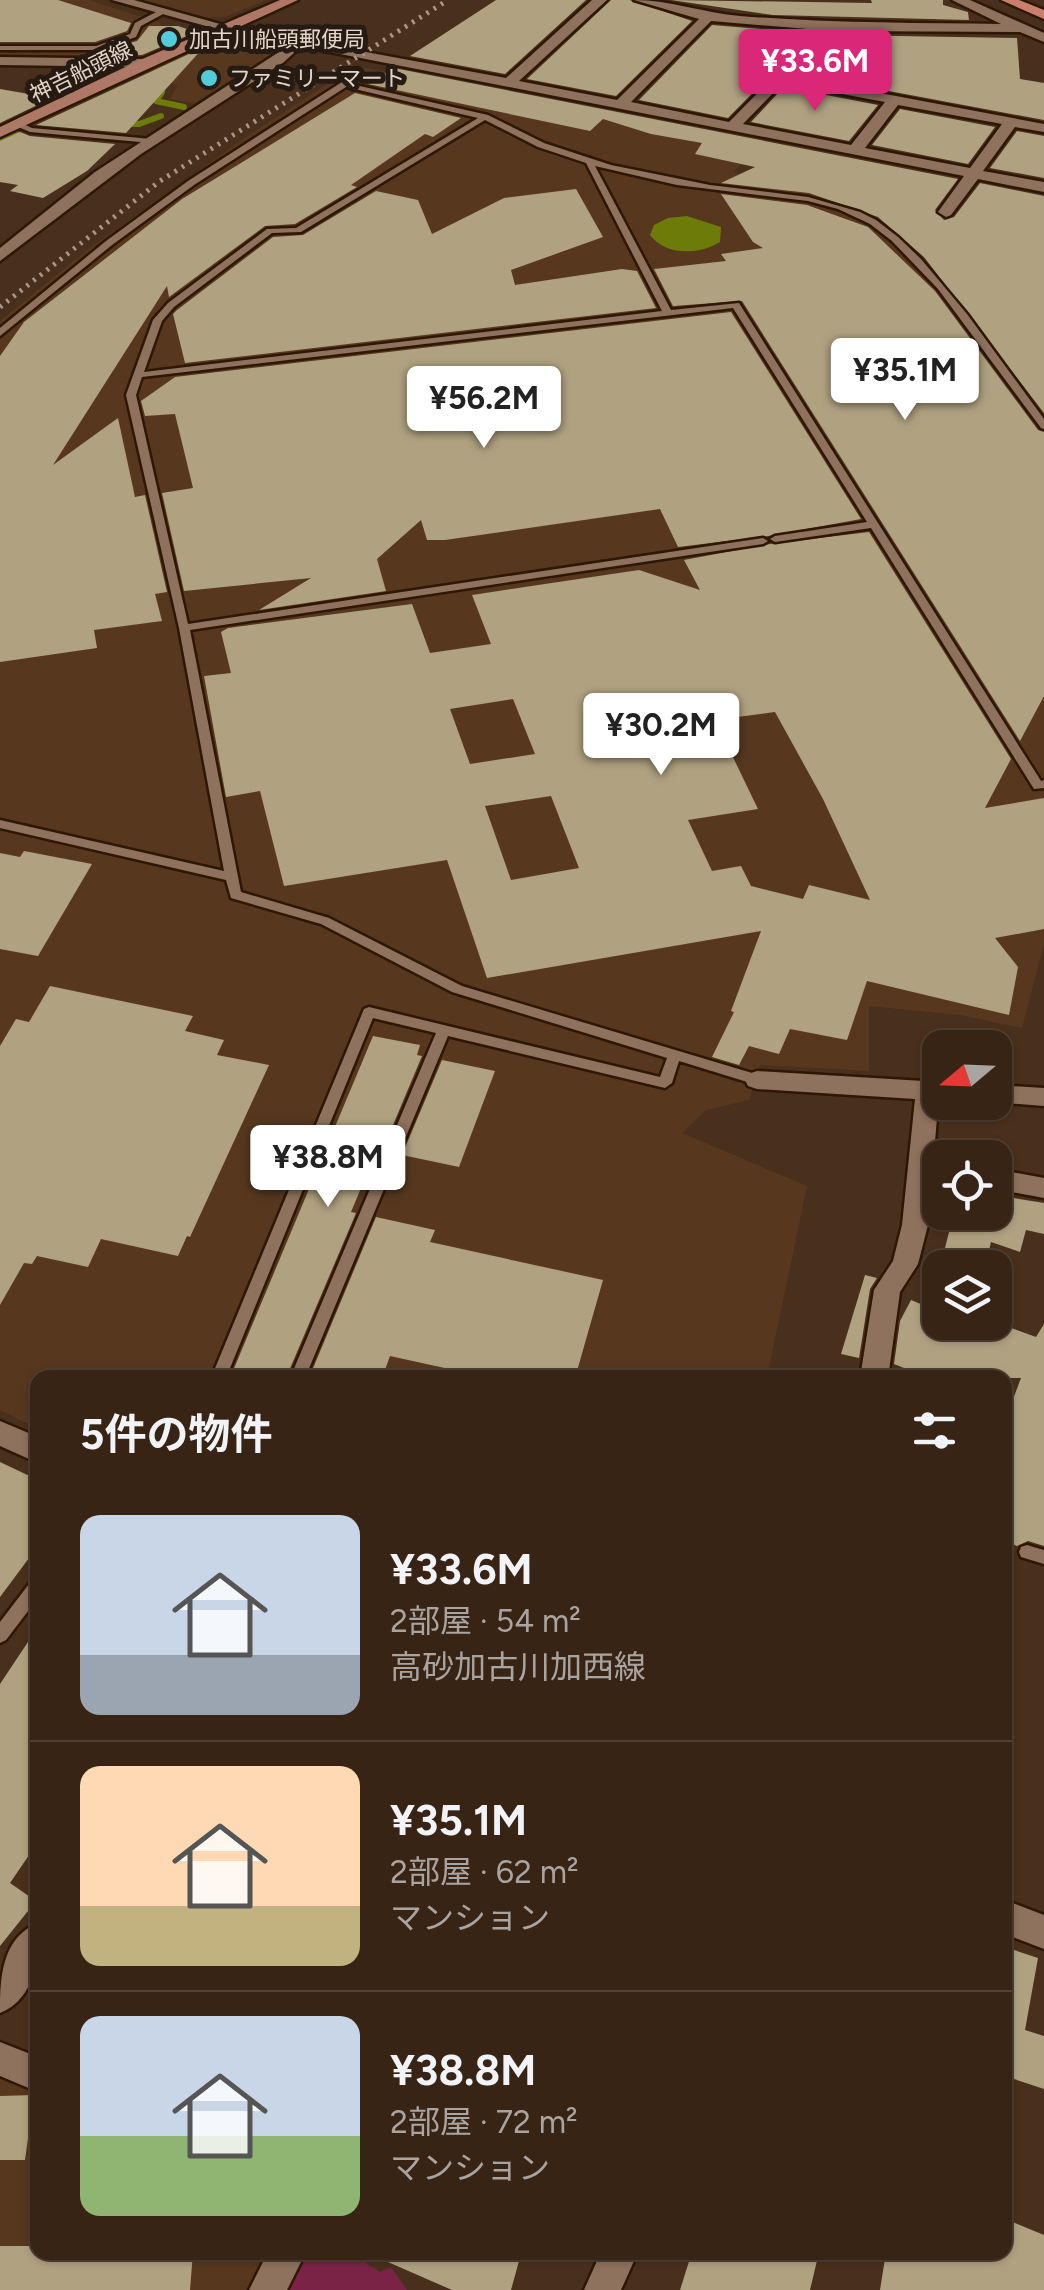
<!DOCTYPE html>
<html lang="ja">
<head>
<meta charset="utf-8">
<style>
	body { margin:0; font-family:Figtree,"Noto Sans JP",sans-serif; background:#3e2c1e; color:#f1f3f6; height:100vh; display:flex; flex-direction:column; font-size:38px; white-space:nowrap }
	* { box-sizing:border-box; margin:0 }
	p { font-size:32px; color:#aaa4a0 }
	.icon { flex:none; width:55px; height:55px; fill:none; stroke:currentColor; stroke-width:2; stroke-linecap:round; stroke-linejoin:round }
	.map { position:relative; flex:1; overflow:hidden }
	.panel { position:absolute; left:30px; top:1370px; width:982px; height:890px; display:flex; flex-direction:column; background:#372415; border-radius:20px; box-shadow:0 2px 8px #0004,0 0 0 2px #514134 }
	.panel>* { flex:none }
	.needle { width:65px; rotate:251deg }
	.buttons { position:absolute; left:922px; top:1030px; display:grid; gap:20px }
	.buttons a { display:grid; place-items:center; width:90px; height:90px; border-radius:20px; background:#372415; box-shadow:0 2px 8px #0004,0 0 0 2px #514134; font-size:50px }
	.price { position:absolute; translate:-50% -85px; padding:0 22px; border-radius:10px; background:#fff; color:#222; font-size:32px; line-height:65px; filter:drop-shadow(0 2px 5px #0008) }
	.price::after { content:''; position:absolute; left:50%; top:60px; width:30px; height:22px; margin-left:-15px; background:inherit; clip-path:polygon(0 0,100% 0,50% 100%) }
	.price.current { background:#db2777; color:#fff }
	ul { padding:0; list-style:none }
	li { display:flex; align-items:center; gap:30px; height:250px; padding:0 50px }
	li+li { border-top:2px solid #514134 }
	li span { display:grid; place-items:center; flex:none; width:280px; height:200px; border-radius:20px; color:#555 }
	li>.icon { margin-inline-start:auto }
	span .icon { width:120px; height:120px; fill:#fffc; stroke-width:1 }
	li b { font-size:42px }
	h2 { display:flex; justify-content:space-between; align-items:center; height:120px; padding:0 50px; font-size:42px }
	.map>svg:first-child { display:block }
	.built { fill:#57381f }
	.green { fill:#7a2347 }
	.water { fill:#6d7b09 }
	.lines { fill:none; stroke-linecap:round; stroke-linejoin:round }
	.stream { stroke:#6d7b09; stroke-width:6 }
	.building { fill:#b0a281; fill-rule:evenodd }
	.service-casing { stroke:#2e1704; stroke-width:5 }
	.minor-casing { stroke:#2e1704; stroke-width:5 }
	.tertiary-casing { stroke:#2e1704; stroke-width:5 }
	.secondary-casing { stroke:#2e1704; stroke-width:5 }
	.primary-casing { stroke:#2e1704; stroke-width:5 }
	.service { fill:#8f725d; fill-rule:evenodd }
	.minor { fill:#8f725d; fill-rule:evenodd }
	.tertiary { fill:#8f725d; fill-rule:evenodd }
	.secondary { fill:#ad7865; fill-rule:evenodd }
	.primary { fill:#ca7f6d; fill-rule:evenodd }
	.rail { stroke:#ab9788; stroke-width:5; stroke-dasharray:2.5 6; stroke-linecap:butt }
	.poi-dot { fill:#52cbda; stroke:#261b12; stroke-width:4 }
	.labels { text-anchor:middle; dominant-baseline:central; stroke-width:10; stroke-linejoin:round; paint-order:stroke }
	.far-poi-label { font-size:22px; fill:#e5d4c8; stroke:#261b12; text-anchor:start }
	.far-street-label { font-size:22px; fill:#e5d4c8; stroke:#261b12 }
</style>
</head>
<body>
<div class="map">
<svg width="1044" height="2290" viewBox="0 0 1044 2290">
	<rect width="100%" height="100%" fill="#49301c"/>
	<path class="built" d="M 0,0 L 88,0 L 161,23 L 148,56 L 138,60 L 0,59 Z
		M 137,0 L 266,0 L 228,16 L 204,18 Z
		M 232,42 L 270,55 L 195,103 L 170,99 L 178,85 L 164,82 L 151,67 L 211,45 Z
		M 355,66 L 669,124 L 757,150 L 734,171 L 745,179 L 856,198 L 1044,248 L 1044,944 L 1022,1028 L 961,1015 L 869,1006 L 869,1071 L 760,1065 L 749,1100 L 706,1110 L 682,1133 L 807,1186 L 767,1377 L 38,1378 L 37,1428 L 0,1410 L 0,321 L 90,248 L 249,135 Z
		M 0,2071 L 37,2086 L 38,2252 L 275,2253 L 252,2290 L 0,2290 Z"/>
	<path class="green" d="M 300,2252 L 351,2253 L 380,2272 L 391,2267 L 407,2290 L 280,2290 Z"/>
	<path class="water" d="M 687,216 L 721,227 L 720,242 C 699,255 666,256 650,235 L 654,225 L 668,218 Z"/>
	<g class="lines">
		<path class="stream" d="M 162,92 L 156,101 L 184,107
			M 119,124 L 139,124 L 161,116
			M 0,140 L 16,133"/>
	</g>
	<path class="building" d="M 0,0 L 58,0 L 131,23 L 127,31 L 95,42 L 0,42 Z
		M 496,0 L 586,0 L 505,74 L 410,56 Z
		M 611,0 L 630,0 L 692,21 L 616,96 L 527,79 Z
		M 671,0 L 872,3 L 871,0 L 943,0 L 943,5 L 968,12 L 969,20 L 773,15 Z
		M 712,25 L 812,33 L 728,118 L 639,100 Z
		M 149,26 L 178,26 L 196,32 L 142,55 L 89,54 L 137,41 Z
		M 837,35 L 1017,38 L 1020,79 L 1044,83 L 1044,120 L 798,74 Z
		M 204,47 L 126,133 L 36,125 Z
		M 394,68 L 958,179 L 935,210 L 944,220 L 954,217 L 980,183 L 1044,196 L 1044,413 L 924,257 L 878,217 L 809,193 L 721,183 L 755,167 L 695,154 L 702,143 L 651,134 L 603,119 L 590,131 L 368,84 Z
		M 784,87 L 878,105 L 849,141 L 751,122 Z
		M 0,89 L 52,98 L 0,123 Z
		M 355,93 L 461,118 L 433,137 L 425,134 L 351,185 L 357,187 L 295,224 L 265,226 L 169,297 L 167,286 L 53,465 L 118,418 L 135,497 L 145,495 L 167,592 L 155,594 L 162,621 L 94,630 L 97,648 L 0,662 L 0,356 L 24,322 L 182,199 Z
		M 900,109 L 995,127 L 968,164 L 872,145 Z
		M 1017,131 L 1044,136 L 1044,178 L 990,168 Z
		M 20,132 L 30,136 L 115,144 L 87,171 L 43,198 L 10,191 L 18,185 L 0,182 L 0,141 Z
		M 576,189 L 603,237 L 511,270 L 515,285 L 622,269 L 637,271 L 656,308 L 185,363 L 173,314 L 177,310 L 273,237 L 303,235 L 376,191 L 418,200 L 432,234 L 504,198 Z
		M 721,194 L 807,205 L 868,227 L 935,291 L 1038,430 L 1044,432 L 1044,696 L 1020,741 L 742,301 L 673,306 L 654,269 L 726,261 L 721,254 L 763,248 L 753,242 Z
		M 731,312 L 861,519 L 768,536 L 678,547 L 660,509 L 445,540 L 427,540 L 421,520 L 377,559 L 386,591 L 259,610 L 311,578 L 184,591 L 162,493 L 193,488 L 175,414 L 145,416 L 141,401 L 175,377 Z
		M 869,532 L 1011,759 L 985,808 L 1044,798 L 1044,929 L 995,938 L 1018,967 L 1009,1015 L 867,981 L 847,1040 L 790,1029 L 779,1054 L 749,1046 L 739,1065 L 712,1057 L 734,1012 L 731,1011 L 761,931 L 487,978 L 447,860 L 284,886 L 260,791 L 226,797 L 204,676 L 231,673 L 221,632 L 228,628 L 412,604 L 430,653 L 491,644 L 472,595 L 639,570 L 700,590 L 684,560 L 770,544 ZM 513,699 L 535,754 L 470,764 L 450,709 ZM 775,712 L 823,799 L 870,900 L 809,885 L 803,899 L 751,886 L 741,866 L 712,871 L 688,820 L 758,809 L 715,720 ZM 551,796 L 579,868 L 511,880 L 485,806 Z
		M 24,851 L 92,864 L 38,956 L 0,949 L 0,853 L 20,857 Z
		M 50,986 L 193,1016 L 185,1031 L 224,1040 L 217,1055 L 269,1065 L 190,1237 L 187,1236 L 178,1256 L 101,1239 L 88,1267 L 37,1256 L 32,1264 L 24,1263 L 0,1305 L 0,1046 L 16,1019 L 29,1022 Z
		M 373,1036 L 420,1045 L 417,1055 L 422,1056 L 382,1151 L 377,1150 L 351,1212 L 356,1213 L 286,1378 L 230,1378 Z
		M 442,1060 L 495,1071 L 459,1167 L 402,1155 Z
		M 995,1195 L 1044,1203 L 1044,1234 L 1026,1230 L 1020,1252 L 991,1242 L 985,1268 L 940,1268 L 950,1228 L 932,1221 L 933,1212 L 995,1212 Z
		M 376,1217 L 435,1230 L 430,1242 L 603,1280 L 575,1378 L 490,1378 L 390,1356 L 382,1378 L 309,1378 Z
		M 865,1275 L 877,1278 L 870,1289 L 859,1358 L 841,1354 Z
		M 911,1300 L 940,1312 L 940,1322 L 968,1322 L 995,1333 L 995,1322 L 1036,1337 L 1044,1324 L 1044,1546 L 1028,1541 L 1017,1546 L 1005,1541 L 1005,1420 L 1021,1378 L 929,1378 L 894,1364 L 900,1321 Z
		M 0,1462 L 38,1480 L 38,1546 L 0,1597 Z
		M 38,1627 L 38,1842 L 10,1883 L 36,1901 L 0,1946 L 0,1684 Z
		M 1005,1947 L 1038,1958 L 1025,2030 L 1044,2036 L 1044,2089 L 1005,2076 Z
		M 34,2095 L 25,2160 L 0,2160 L 0,2096 Z
		M 1005,2219 L 1044,2235 L 1044,2290 L 880,2290 L 886,2252 L 1005,2252 Z
		M 0,2246 L 38,2246 L 38,2252 L 193,2252 L 190,2290 L 0,2290 Z
		M 365,2252 L 505,2252 L 519,2261 L 511,2290 L 452,2290 Z
		M 692,2252 L 819,2252 L 810,2290 L 680,2290 Z"/>
	<g class="lines">
		<defs>
			<path id="service" d="M 158,11 L 165,13 L 141,26 L 136,37 L 97,50 L 0,50 L 0,46 L 96,46 L 130,34 L 135,23 Z
				M 342,82 L 488,115 L 544,143 L 611,165 L 710,185 L 808,197 L 860,212 L 876,220 L 898,237 L 921,259 L 967,314 L 1044,419 L 1044,429 L 1041,428 L 938,289 L 892,241 L 870,224 L 838,209 L 808,201 L 677,185 L 595,166 L 671,310 L 739,303 L 1041,781 L 1044,780 L 1044,788 L 1034,789 L 871,528 L 775,542 L 770,539 L 775,536 L 867,522 L 733,308 L 142,377 L 136,395 L 188,624 L 763,538 L 768,541 L 763,544 L 190,630 L 241,892 L 329,918 L 462,986 L 762,1076 L 764,1080 L 757,1085 L 679,1061 L 672,1083 L 665,1088 L 448,1036 L 305,1378 L 290,1378 L 436,1033 L 373,1018 L 226,1378 L 211,1378 L 364,1009 L 369,1007 L 660,1077 L 667,1058 L 452,992 L 321,924 L 231,898 L 226,880 L 0,828 L 0,820 L 224,871 L 179,628 L 126,395 L 153,320 L 168,303 L 267,229 L 296,228 L 478,118 L 346,87 L 194,185 L 112,245 L 0,336 L 0,328 L 106,241 L 188,181 ZM 485,120 L 538,147 L 586,163 L 662,311 L 144,372 L 162,321 L 174,307 L 272,233 L 301,232 Z
				M 19,122 L 32,128 L 151,139 L 155,141 L 151,143 L 30,132 L 16,126 L 16,122 Z
				M 1027,1545 L 1044,1550 L 1044,1564 L 1021,1557 L 1019,1552 L 1021,1547 Z
				M 38,1578 L 38,1598 L 6,1640 L 0,1643 L 0,1622 L 32,1580 Z"/>
			<path id="minor" d="M 592,0 L 607,0 L 519,81 L 617,100 L 699,19 L 634,0 C 670,0 704,13 740,16 C 828,23 914,23 1001,24 L 952,0 L 970,0 L 1044,33 L 1044,42 L 1020,32 L 835,31 L 790,76 L 1044,124 L 1044,132 L 1015,127 L 983,171 L 1044,182 L 1044,192 L 978,179 L 951,215 L 946,217 L 938,212 L 964,176 L 294,45 L 296,51 L 284,62 L 141,154 L 0,261 L 0,248 L 95,172 L 282,50 L 279,42 L 226,32 L 226,26 L 506,78 ZM 711,21 L 820,30 L 729,122 L 631,102 ZM 783,83 L 885,102 L 851,145 L 743,124 ZM 898,105 L 1002,124 L 970,168 L 865,148 Z
				M 0,57 L 145,59 L 152,63 L 145,67 L 0,65 Z
				M 757,1071 L 940,1082 L 928,1225 L 918,1264 L 900,1292 L 888,1378 L 860,1378 L 874,1290 L 893,1261 L 902,1225 L 915,1099 L 757,1089 L 748,1086 L 745,1080 L 748,1074 Z
				M 995,1085 L 1044,1088 L 1044,1106 L 993,1102 Z
				M 995,1169 L 1044,1178 L 1044,1198 L 995,1189 Z
				M 0,1421 L 38,1437 L 38,1463 L 0,1446 Z
				M 1005,1900 L 1044,1915 L 1044,1949 L 1005,1934 Z
				M 38,1923 C 38,1956 37,1998 0,2013 C 0,1979 1,1938 38,1923 Z
				M 0,2042 L 38,2057 L 38,2092 L 0,2076 Z
				M 268,2252 L 306,2252 L 287,2290 L 249,2290 Z
				M 601,2252 L 638,2252 L 621,2290 L 584,2290 Z"/>
			<path id="tertiary" d="M 112,0 L 134,0 L 238,29 L 231,33 Z"/>
			<path id="secondary" d="M 280,0 L 298,0 L 0,137 L 0,127 L 140,60 Z"/>
			<path id="primary" d="M 1001,0 L 1019,0 L 1044,10 L 1044,19 Z"/>
		</defs>
		<use href="#service" class="service-casing"/>
		<use href="#minor" class="minor-casing"/>
		<use href="#tertiary" class="tertiary-casing"/>
		<use href="#secondary" class="secondary-casing"/>
		<use href="#primary" class="primary-casing"/>
		<use href="#service" class="service"/>
		<use href="#minor" class="minor"/>
		<use href="#tertiary" class="tertiary"/>
		<use href="#secondary" class="secondary"/>
		<use href="#primary" class="primary"/>
		<path class="rail" d="M 0,307 L 160,181 L 448,0"/>
	</g>
	<g class="poi-dot">
		<circle cx="169" cy="39" r="10"/>
		<circle cx="209" cy="78" r="10"/>
	</g>
	<g class="labels">
		<g class="far-poi-label">
			<text x="189" y="39">加古川船頭郵便局</text>
			<text x="229" y="78">ファミリーマート</text>
		</g>
		<g class="far-street-label">
			<text transform="translate(81 72) rotate(-26)">神吉船頭線</text>
		</g>
	</g>
</svg>
<div class="buttons">
<a><svg class="needle" viewBox="-14 -14 28 28"><path d="M0-13l5 13h-10z" fill="#e53935"/><path d="M0 13l5-13h-10z" fill="#aaa4a0"/></svg></a>
<a><svg class="icon" aria-label="locate" viewBox="0 0 24 24"><circle cx="12" cy="12" r="6"/><path d="M12 2v4M12 18v4M2 12h4M18 12h4"/></svg></a>
<a><svg class="icon" aria-label="layers" viewBox="0 0 24 24"><path d="M12 4l9 5-9 5-9-5zM3 14l9 5 9-5"/></svg></a>
</div>
<b class="price current" style="left:815px;top:114px">¥33.6M</b>
<b class="price" style="left:905px;top:423px">¥35.1M</b>
<b class="price" style="left:484px;top:451px">¥56.2M</b>
<b class="price" style="left:661px;top:778px">¥30.2M</b>
<b class="price" style="left:328px;top:1210px">¥38.8M</b>
<section class="panel">
<h2>5件の物件<svg class="icon" aria-label="filters" viewBox="0 0 24 24"><path d="M4 7h16M4 17h16"/><circle cx="9" cy="7" r="2"/><circle cx="15" cy="17" r="2"/></svg></h2>
<ul>
<li><span style="background:linear-gradient(#c9d6e8 70%,#9aa5b1 0)"><svg class="icon" aria-label="home" viewBox="0 0 24 24"><path d="M3 11l9-7 9 7M6 9v11h12V9"/></svg></span><div><b>¥33.6M</b><p>2部屋 · 54 m²</p><p>高砂加古川加西線</p></div></li>
<li><span style="background:linear-gradient(#ffd9b3 70%,#c2b280 0)"><svg class="icon" aria-label="home" viewBox="0 0 24 24"><path d="M3 11l9-7 9 7M6 9v11h12V9"/></svg></span><div><b>¥35.1M</b><p>2部屋 · 62 m²</p><p>マンション</p></div></li>
<li><span style="background:linear-gradient(#c9d6e8 60%,#8fb573 0)"><svg class="icon" aria-label="home" viewBox="0 0 24 24"><path d="M3 11l9-7 9 7M6 9v11h12V9"/></svg></span><div><b>¥38.8M</b><p>2部屋 · 72 m²</p><p>マンション</p></div></li>
</ul>
</section>
</div>
</body>
</html>
